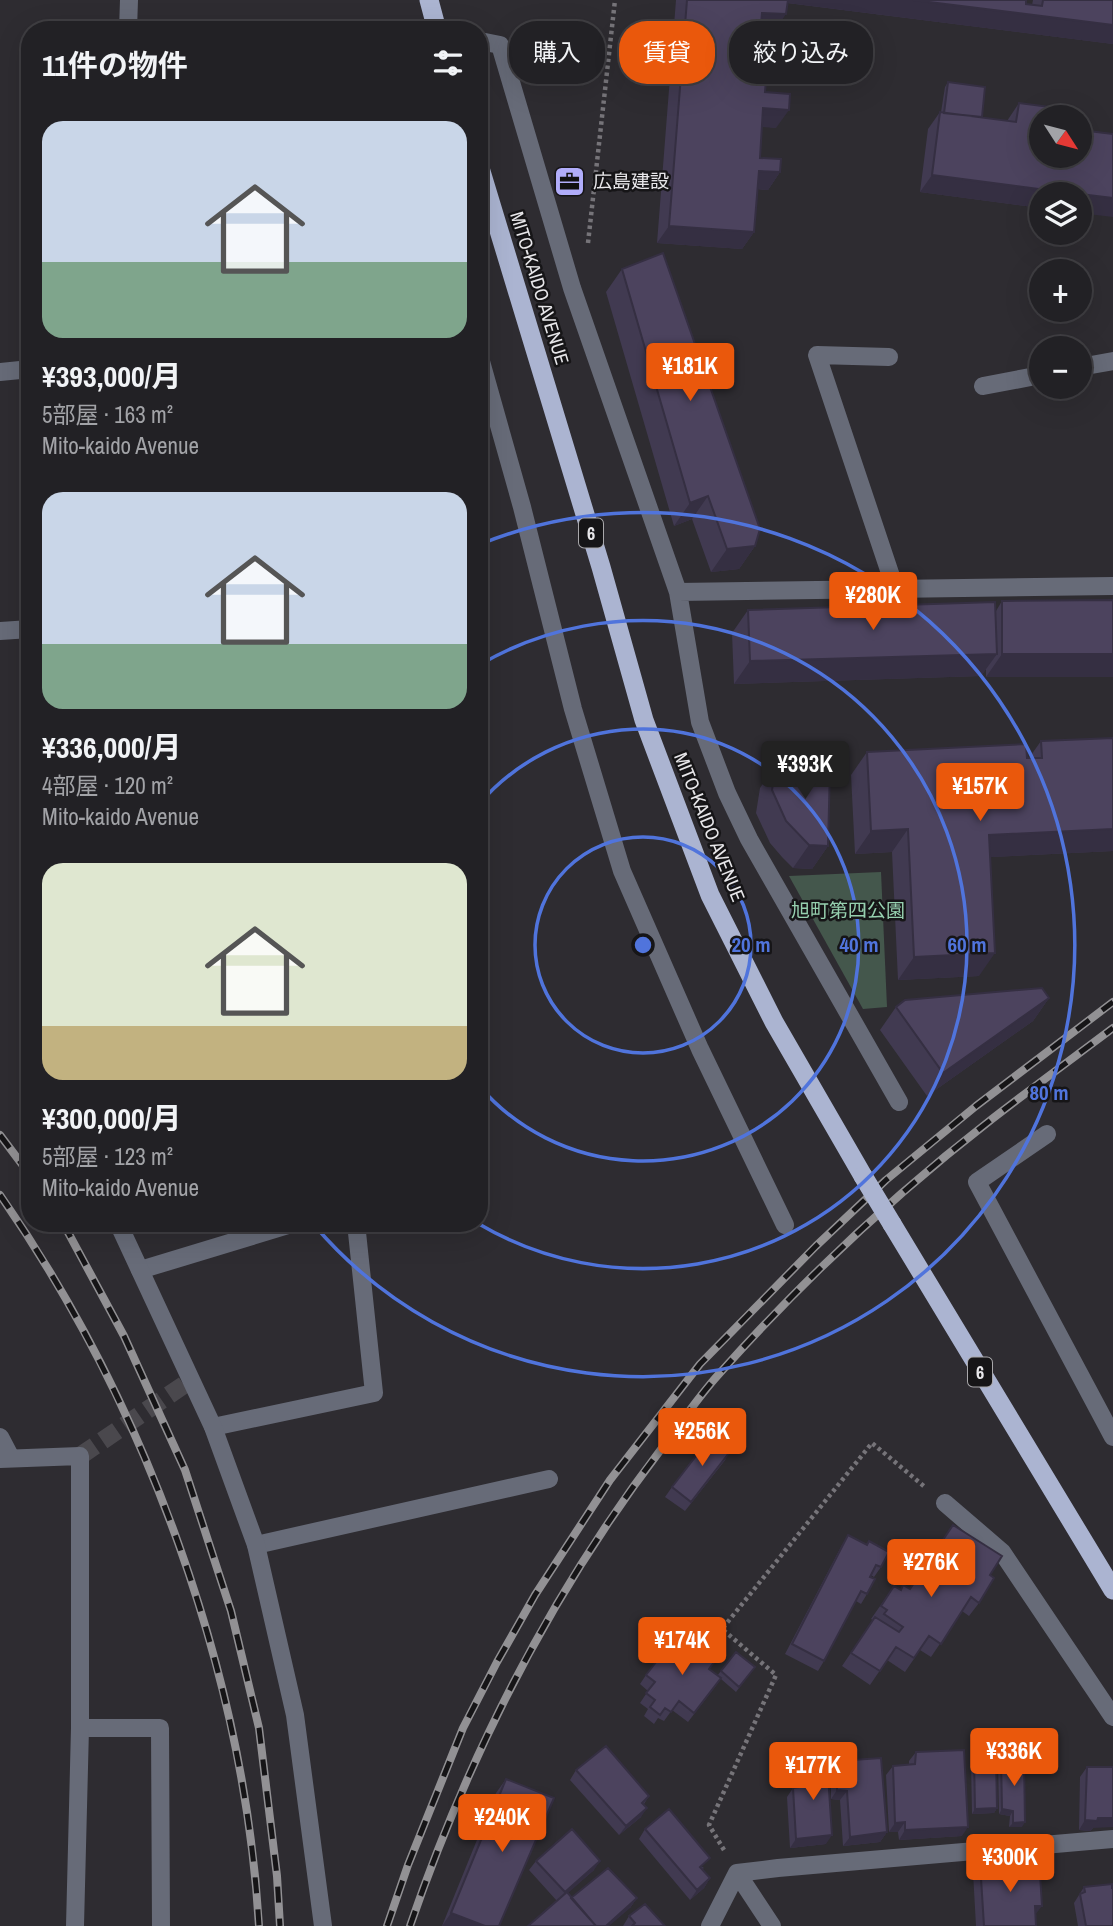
<!DOCTYPE html>
<html lang="ja">
<head>
<meta charset="utf-8">
<style>
	body { margin:0; font-family:"Archivo Narrow","Noto Sans JP",sans-serif; background:#2a292d; color:#f1f3f6; height:100vh; display:flex; flex-direction:column; font-size:26px; white-space:nowrap }
	* { box-sizing:border-box; margin:0 }
	p { font-size:23px; color:#a2a3a7 }
	.icon { flex:none; width:38px; height:38px; fill:none; stroke:currentColor; stroke-width:2; stroke-linecap:round; stroke-linejoin:round }
	.map { position:relative; flex:1; overflow:hidden }
	.side { position:absolute; left:21px; top:21px; width:467px; height:1211px; display:flex; flex-direction:column; background:#222125; border-radius:28px; box-shadow:0 7px 28px #0002,0 0 0 2px #3f3e42 }
	.side>* { flex:none }
	.hud { position:absolute; left:509px; top:21px; width:499px; height:63px; display:flex; gap:14px }
	.needle { width:46px; rotate:126deg }
	.tools { position:absolute; left:1029px; top:105px; display:grid; gap:14px }
	.tools a { display:grid; place-items:center; width:63px; height:63px; border-radius:50%; background:#222125; box-shadow:0 7px 28px #0002,0 0 0 2px #3f3e42; font-size:35px }
	.price { position:absolute; translate:-50% -60px; padding:0 16px; border-radius:7px; background:#ea580c; color:#fff; font-size:23px; line-height:46px; filter:drop-shadow(0 2px 4px #0008) }
	.price::after { content:''; position:absolute; left:50%; top:42px; width:21px; height:16px; margin-left:-10px; background:inherit; clip-path:polygon(0 0,100% 0,50% 100%) }
	.price.active { background:#222; color:#fff }
	ul { padding:0; list-style:none }
	li { display:grid; align-content:center; gap:14px; height:371px; padding:0 21px }
	li span { display:grid; place-items:center; height:217px; border-radius:21px; color:#555 }
	li>.icon { margin-inline-start:auto }
	span .icon { width:126px; height:126px; fill:#fffc; stroke-width:1 }
	li b { font-size:30px }
	h2 { display:flex; justify-content:space-between; align-items:center; height:84px; padding:0 21px; font-size:30px }
	.tag { padding:0 24px; border-radius:28px; background:#222125; box-shadow:0 7px 28px #0002,0 0 0 2px #3f3e42; font-size:24px; line-height:63px }
	.tag.active { background:#ea580c; color:#fff }
	.map>svg:first-child { display:block }
	.green { fill:#44574c }
	.lines { fill:none; stroke-linecap:round; stroke-linejoin:round }
	.minor-tunnel { stroke:#4a484d; stroke-width:18; stroke-dasharray:18 9; stroke-linecap:butt }
	.path { stroke:#767479; stroke-width:4.5; stroke-dasharray:3.5 3.5; stroke-linecap:butt }
	.service { stroke:#676b78; stroke-width:18 }
	.minor { stroke:#676b78; stroke-width:18 }
	.trunk { stroke:#abb4d1; stroke-width:19 }
	.rail-casing { stroke:#929194; stroke-width:8 }
	.rail { stroke:#161517; stroke-width:5; stroke-dasharray:16; stroke-linecap:butt }
	.trunk-bridge { stroke:#abb4d1; stroke-width:19 }
	.wall { fill:#413a51 }
	.shaded-wall { fill:#352f42 }
	.building { fill:#4c435e; stroke:#352f42; stroke-width:2 }
	.ring { fill:none; stroke:#5074dc; stroke-width:3.5 }
	.labels { text-anchor:middle; dominant-baseline:central; stroke-width:5; stroke-linejoin:round; paint-order:stroke }
	.shield { fill:#161517; stroke:#a9a8ab; stroke-width:2 }
	.shield-label { font-size:18px; font-weight:bold; fill:#e8e7ea }
	.poi-label { font-size:19px; fill:#e8e7ea; stroke:#161517; text-anchor:start }
	.street-label { font-size:19px; fill:#e8e7ea; stroke:#161517 }
	.park-label { font-size:19px; fill:#96d0af; stroke:#161517 }
	.centre { fill:#5074dc; stroke:#161517; stroke-width:3.5 }
	.ring-label { font-size:21px; text-anchor:middle; font-weight:bold; fill:#5074dc; stroke:#161517; stroke-width:5; stroke-linejoin:round; paint-order:stroke }
</style>
</head>
<body>
<div class="map">
<svg width="1113" height="1926" viewBox="0 0 1113 1926">
	<rect width="100%" height="100%" fill="#2e2c31"/>
	<path class="green" d="M 881,872 L 887,1007 L 863,1009 L 789,876 Z"/>
	<g class="lines">
		<path class="minor-tunnel" d="M 80,1456 L 191,1380"/>
		<path class="path" d="M 588,243 L 615,0
			M 724,1850 L 709,1825 L 776,1675 L 722,1629 L 872,1443 L 925,1487"/>
		<path class="service" d="M 889,357 L 817,355 L 895,588
			M 1080,367 L 1113,361
			M 983,386 L 1041,375
			M 140,1270 L 295,1223
			M 213,1427 L 374,1393 L 356,1223
			M 945,1503 L 1002,1552 L 1113,1717
			M 256,1545 L 549,1479
			M 80,1728 L 160,1728 L 161,1926"/>
		<path class="minor" d="M 128,30 L 129,0
			M 480,41 L 500,45 L 572,288 L 678,592 L 700,722 L 727,793 L 749,839 L 899,1102
			M 480,358 L 522,507 L 573,709 L 622,871 L 700,1049 L 785,1225
			M 0,372 L 30,369
			M 678,592 L 1113,586
			M 0,631 L 30,629
			M 1047,1134 L 977,1182 L 1113,1437
			M 118,1223 L 213,1427 L 256,1545 L 295,1715 L 323,1926
			M 0,1437 L 11,1458
			M 0,1459 L 80,1456 L 80,1728 L 75,1926
			M 737,1873 L 772,1926
			M 710,1926 L 737,1873 L 778,1868 L 1113,1839"/>
		<path class="trunk" d="M 429,0 L 437,30
			M 480,168 L 601,567 L 644,720 L 710,895 L 774,1022 L 863,1176
			M 892,1224 L 1113,1590"/>
		<defs>
			<path id="rail" d="M 0,1135 L 30,1175
				M 0,1195 C 145,1403 244,1672 259,1926
				M 63,1223 L 124,1336 L 185,1470 L 231,1611 L 259,1728 L 277,1876 L 280,1926
				M 387,1926 L 408,1865 L 463,1728 L 497,1662 L 535,1595 L 610,1480 L 700,1364 L 816,1246 L 886,1180 L 976,1106 L 1113,1002
				M 410,1926 C 469,1754 551,1593 662,1448 C 681,1423 698,1397 719,1374 C 802,1281 894,1195 992,1119 C 1032,1088 1073,1058 1113,1028"/>
		</defs>
		<use href="#rail" class="rail-casing"/>
		<use href="#rail" class="rail"/>
		<path class="trunk-bridge" d="M 863,1176 L 892,1224"/>
	</g>
	<path class="wall" d="M 676,0 L 1026,0 L 1026,4 L 1032,5 L 1033,0 L 1113,0 L 1113,44 L 787,3 L 778,26 L 795,45 L 783,63 L 767,62 L 765,92 L 776,128 L 762,126 L 760,158 L 780,172 L 768,190 L 757,189 L 754,232 L 742,249 L 657,243 Z
		M 948,82 L 981,117 L 1007,121 L 1019,103 L 1041,156 L 1080,194 L 1041,194 L 1041,233 L 1058,233 L 1055,237 L 1037,234 L 1041,208 L 920,192 L 928,129 L 940,112 L 941,112 L 945,87 Z
		M 622,269 L 755,546 L 739,569 L 711,572 L 692,519 L 674,526 L 606,292 Z
		M 1113,600 L 986,677 L 986,669 L 981,676 L 734,684 L 732,633 L 748,610 L 996,611 L 1002,601 Z
		M 1113,738 L 1113,851 L 990,857 L 979,976 L 898,980 L 892,852 L 855,854 L 851,775 L 867,752 L 1029,758 L 1041,741 Z
		M 776,765 L 828,846 L 812,869 L 793,868 L 782,857 L 770,843 L 756,813 L 760,788 Z
		M 1049,998 L 1033,1021 L 927,1096 L 880,1030 L 896,1007 Z
		M 726,1459 L 685,1511 L 665,1497 L 672,1487 Z
		M 848,1535 L 881,1567 L 874,1577 L 871,1575 L 867,1594 L 861,1604 L 856,1601 L 824,1661 L 818,1671 L 785,1654 L 842,1545 Z
		M 990,1575 L 979,1603 L 969,1616 L 962,1611 L 931,1657 L 920,1650 L 905,1672 L 887,1660 L 870,1685 L 842,1666 L 873,1620 L 871,1619 L 894,1586 L 900,1590 L 910,1589 Z
		M 736,1652 L 755,1667 L 736,1692 L 721,1679 L 688,1722 L 672,1710 L 664,1721 L 658,1718 L 654,1724 L 644,1716 L 648,1709 L 640,1703 L 648,1691 L 640,1684 L 646,1675 L 709,1669 L 717,1676 Z
		M 916,1752 L 962,1836 L 899,1840 L 898,1832 L 889,1832 L 886,1775 L 893,1766 L 909,1765 L 909,1761 Z
		M 974,1757 L 997,1808 L 994,1813 L 972,1814 L 971,1762 Z
		M 1001,1758 L 1022,1827 L 1009,1827 L 1010,1816 L 999,1814 L 998,1763 Z
		M 838,1761 L 887,1832 L 880,1842 L 843,1846 L 840,1800 L 831,1799 L 831,1771 Z
		M 806,1763 L 826,1844 L 790,1848 L 787,1797 L 793,1788 L 795,1788 L 799,1773 Z
		M 1087,1767 L 1093,1828 L 1090,1831 L 1079,1830 L 1080,1777 Z
		M 576,1770 L 649,1796 L 644,1804 L 641,1817 L 619,1835 L 570,1780 Z
		M 506,1779 L 499,1926 L 442,1926 L 496,1793 Z
		M 645,1829 L 704,1868 L 702,1869 L 710,1878 L 704,1888 L 690,1900 L 639,1839 Z
		M 536,1861 L 594,1870 L 567,1893 L 571,1898 L 637,1898 L 630,1908 L 557,1901 L 529,1870 Z
		M 980,1862 L 1035,1915 L 1036,1926 L 976,1926 L 973,1872 Z
		M 1084,1887 L 1113,1926 L 1078,1926 L 1074,1903 Z
		M 629,1916 L 665,1926 L 623,1926 Z"/>
	<path class="shaded-wall" d="M 764,0 L 913,0 L 1113,25 L 1113,44 Z
		M 762,13 L 786,14 L 774,32 L 749,30 Z
		M 769,44 L 795,45 L 783,63 L 757,61 Z
		M 763,108 L 789,110 L 776,128 L 751,126 Z
		M 759,171 L 780,172 L 768,190 L 747,188 Z
		M 932,175 L 1053,191 L 1051,194 L 1041,194 L 1041,208 L 920,192 Z
		M 1071,193 L 1113,198 L 1113,217 L 1080,213 L 1080,194 L 1070,194 Z
		M 669,226 L 754,232 L 742,249 L 657,243 Z
		M 1041,229 L 1041,233 L 1058,233 L 1055,237 L 1037,234 Z
		M 708,496 L 692,519 L 674,526 L 690,503 Z
		M 755,546 L 739,569 L 711,572 L 727,549 Z
		M 997,654 L 981,676 L 734,684 L 750,661 Z
		M 1002,654 L 1113,654 L 1113,677 L 986,677 Z
		M 908,829 L 892,852 L 855,854 L 871,831 Z
		M 1113,829 L 1113,851 L 973,858 L 989,835 Z
		M 809,845 L 828,846 L 812,869 L 793,868 Z
		M 995,953 L 979,976 L 898,980 L 914,957 Z
		M 1049,998 L 1033,1021 L 927,1096 L 943,1073 Z
		M 837,1790 L 847,1791 L 840,1800 L 831,1799 Z
		M 647,1808 L 641,1817 L 619,1835 L 626,1826 Z
		M 997,1808 L 994,1813 L 972,1814 L 975,1809 Z
		M 1002,1809 L 1013,1811 L 1010,1816 L 999,1814 Z
		M 1098,1818 L 1113,1818 L 1113,1827 L 1093,1828 L 1090,1831 L 1079,1830 L 1085,1820 Z
		M 905,1822 L 898,1832 L 889,1832 L 895,1823 Z
		M 1025,1822 L 1022,1827 L 1009,1827 L 1013,1823 Z
		M 968,1827 L 962,1836 L 899,1840 L 905,1830 Z
		M 887,1832 L 880,1842 L 843,1846 L 850,1837 Z
		M 832,1835 L 826,1844 L 790,1848 L 796,1839 Z
		M 600,1861 L 594,1870 L 558,1902 L 565,1892 Z
		M 710,1878 L 704,1888 L 690,1900 L 697,1890 Z
		M 637,1898 L 630,1908 L 609,1926 L 605,1926 Z
		M 1035,1906 L 1042,1906 L 1035,1915 Z
		M 451,1913 L 485,1926 L 442,1926 Z"/>
	<path class="building" d="M 687,0 L 788,0 L 786,14 L 762,13 L 761,25 L 796,27 L 795,45 L 769,44 L 765,92 L 790,94 L 789,110 L 763,108 L 760,158 L 781,159 L 780,172 L 759,171 L 754,232 L 669,226 Z
		M 913,0 L 1026,0 L 1026,4 L 1042,6 L 1043,0 L 1113,0 L 1113,25 Z
		M 948,82 L 985,87 L 982,117 L 944,113 Z
		M 1019,103 L 1073,110 L 1072,117 L 1041,117 L 1041,156 L 1080,156 L 1080,130 L 1113,134 L 1113,198 L 1071,193 L 1071,194 L 1053,194 L 1053,191 L 932,175 L 940,112 L 1016,122 Z
		M 663,253 L 760,529 L 755,546 L 727,549 L 708,496 L 690,503 L 622,269 Z
		M 1113,600 L 1113,654 L 1002,654 L 1002,601 Z
		M 995,602 L 997,654 L 750,661 L 748,610 Z
		M 1113,738 L 1113,829 L 989,835 L 995,953 L 914,957 L 908,829 L 871,831 L 867,752 L 1026,744 L 1027,758 L 1042,758 L 1041,741 Z
		M 776,765 L 830,768 L 828,846 L 809,845 L 786,821 L 772,790 Z
		M 1042,988 L 1049,998 L 943,1073 L 896,1007 L 905,1000 Z
		M 713,1434 L 732,1449 L 691,1502 L 672,1487 Z
		M 953,1525 L 1002,1556 L 990,1575 L 994,1578 L 979,1603 L 971,1597 L 941,1644 L 929,1636 L 914,1658 L 896,1647 L 880,1671 L 851,1653 L 875,1617 L 899,1632 L 903,1627 L 884,1614 L 887,1610 L 881,1606 L 894,1586 L 901,1590 L 903,1585 L 910,1589 Z
		M 848,1535 L 867,1545 L 869,1541 L 889,1552 L 881,1567 L 876,1565 L 870,1577 L 875,1579 L 867,1594 L 861,1591 L 824,1661 L 792,1644 Z
		M 674,1639 L 688,1649 L 695,1640 L 717,1658 L 709,1669 L 721,1678 L 694,1713 L 679,1701 L 671,1712 L 665,1708 L 660,1715 L 650,1707 L 655,1700 L 646,1693 L 655,1682 L 646,1675 Z
		M 736,1652 L 755,1667 L 739,1687 L 721,1671 Z
		M 606,1746 L 649,1796 L 642,1803 L 647,1808 L 626,1826 L 576,1770 Z
		M 964,1750 L 968,1827 L 905,1830 L 905,1822 L 895,1823 L 893,1766 L 915,1764 L 916,1752 Z
		M 996,1756 L 997,1808 L 975,1809 L 974,1757 Z
		M 881,1758 L 887,1832 L 850,1837 L 847,1791 L 837,1790 L 838,1761 Z
		M 1001,1758 L 1024,1758 L 1025,1822 L 1013,1823 L 1013,1811 L 1002,1809 Z
		M 827,1760 L 832,1835 L 796,1839 L 793,1788 L 799,1787 L 806,1763 Z
		M 1087,1767 L 1113,1767 L 1113,1818 L 1098,1818 L 1097,1821 L 1085,1820 Z
		M 506,1779 L 554,1798 L 499,1926 L 485,1926 L 451,1913 Z
		M 669,1809 L 710,1858 L 700,1867 L 710,1878 L 697,1890 L 645,1829 Z
		M 572,1829 L 600,1861 L 565,1892 L 536,1861 Z
		M 1029,1860 L 1030,1874 L 1040,1874 L 1042,1906 L 1035,1906 L 1036,1926 L 984,1926 L 980,1862 Z
		M 608,1868 L 637,1898 L 606,1926 L 596,1926 L 571,1898 Z
		M 1112,1884 L 1112,1888 L 1113,1888 L 1113,1926 L 1086,1926 L 1080,1894 L 1085,1892 L 1084,1887 Z
		M 567,1892 L 596,1926 L 528,1926 Z
		M 645,1904 L 665,1926 L 632,1926 L 635,1923 L 629,1916 Z"/>
	<g class="ring">
		<circle cx="643" cy="945" r="108"/>
		<path d="M480 803A216 216 0 1 1 480 1087"/>
		<path d="M481 664A324 324 0 1 1 479 1224"/>
		<path d="M481 544A432 432 0 1 1 315 1226"/>
	</g>
	<defs>
		<symbol id="office-square" viewBox="-11 -11 22 22"><rect x="-9" y="-9" width="18" height="18" rx="4" fill="#b1adfa" stroke="#161517"/><path d="M-6-3h4V-5.5h4V-3h4V5H-6ZM-1-4.5V-3h2v-1.5ZM-6 0V1H6V0Z" fill="#111"/></symbol>
	</defs>
	<g fill-rule="evenodd">
		<use href="#office-square" x="552" y="164" width="35" height="35"/>
	</g>
	<g class="labels">
		<g class="shield">
			<rect x="579" y="518.5" width="24" height="29" rx="5"/>
			<rect x="968" y="1357.5" width="24" height="29" rx="5"/>
		</g>
		<g class="shield-label">
			<text x="591" y="533">6</text>
			<text x="980" y="1372">6</text>
		</g>
		<g class="poi-label">
			<text x="593" y="181">広島建設</text>
		</g>
		<g class="street-label">
			<text transform="translate(540 288) rotate(73)">MITO-KAIDO AVENUE</text>
			<text transform="translate(710 827) rotate(68)">MITO-KAIDO AVENUE</text>
		</g>
		<g class="park-label">
			<text x="848" y="910">旭町第四公園</text>
		</g>
	</g>
	<circle cx="643" cy="945" r="10" class="centre"/>
	<g class="ring-label">
		<text x="751" y="952">20 m</text>
		<text x="859" y="952">40 m</text>
		<text x="967" y="952">60 m</text>
		<text x="1049" y="1100">80 m</text>
	</g>
</svg>
<div class="tools">
<a><svg class="needle" viewBox="-14 -14 28 28"><path d="M0-13l5 13h-10z" fill="#e53935"/><path d="M0 13l5-13h-10z" fill="#a2a3a7"/></svg></a>
<a><svg class="icon" aria-label="layers" viewBox="0 0 24 24"><path d="M12 4l9 5-9 5-9-5zM3 14l9 5 9-5"/></svg></a>
<a>+</a>
<a>−</a>
</div>
<b class="price" style="left:690px;top:403px">¥181K</b>
<b class="price" style="left:873px;top:632px">¥280K</b>
<b class="price active" style="left:805px;top:801px">¥393K</b>
<b class="price" style="left:980px;top:823px">¥157K</b>
<b class="price" style="left:702px;top:1468px">¥256K</b>
<b class="price" style="left:931px;top:1599px">¥276K</b>
<b class="price" style="left:682px;top:1677px">¥174K</b>
<b class="price" style="left:1014px;top:1788px">¥336K</b>
<b class="price" style="left:813px;top:1802px">¥177K</b>
<b class="price" style="left:502px;top:1854px">¥240K</b>
<b class="price" style="left:1010px;top:1894px">¥300K</b>
<div class="hud">
<a class="tag">購入</a>
<a class="tag active">賃貸</a>
<a class="tag">絞り込み</a>
</div>
<section class="side">
<h2>11件の物件<svg class="icon" aria-label="filters" viewBox="0 0 24 24"><path d="M4 7h16M4 17h16"/><circle cx="9" cy="7" r="2"/><circle cx="15" cy="17" r="2"/></svg></h2>
<ul>
<li><span style="background:linear-gradient(#c9d6e8 65%,#7fa58c 0)"><svg class="icon" aria-label="home" viewBox="0 0 24 24"><path d="M3 11l9-7 9 7M6 9v11h12V9"/></svg></span><div><b>¥393,000/月</b><p>5部屋 · 163 m²</p><p>Mito-kaido Avenue</p></div></li>
<li><span style="background:linear-gradient(#c9d6e8 70%,#7fa58c 0)"><svg class="icon" aria-label="home" viewBox="0 0 24 24"><path d="M3 11l9-7 9 7M6 9v11h12V9"/></svg></span><div><b>¥336,000/月</b><p>4部屋 · 120 m²</p><p>Mito-kaido Avenue</p></div></li>
<li><span style="background:linear-gradient(#dfe7d0 75%,#c2b280 0)"><svg class="icon" aria-label="home" viewBox="0 0 24 24"><path d="M3 11l9-7 9 7M6 9v11h12V9"/></svg></span><div><b>¥300,000/月</b><p>5部屋 · 123 m²</p><p>Mito-kaido Avenue</p></div></li>
</ul>
</section>
</div>
</body>
</html>
